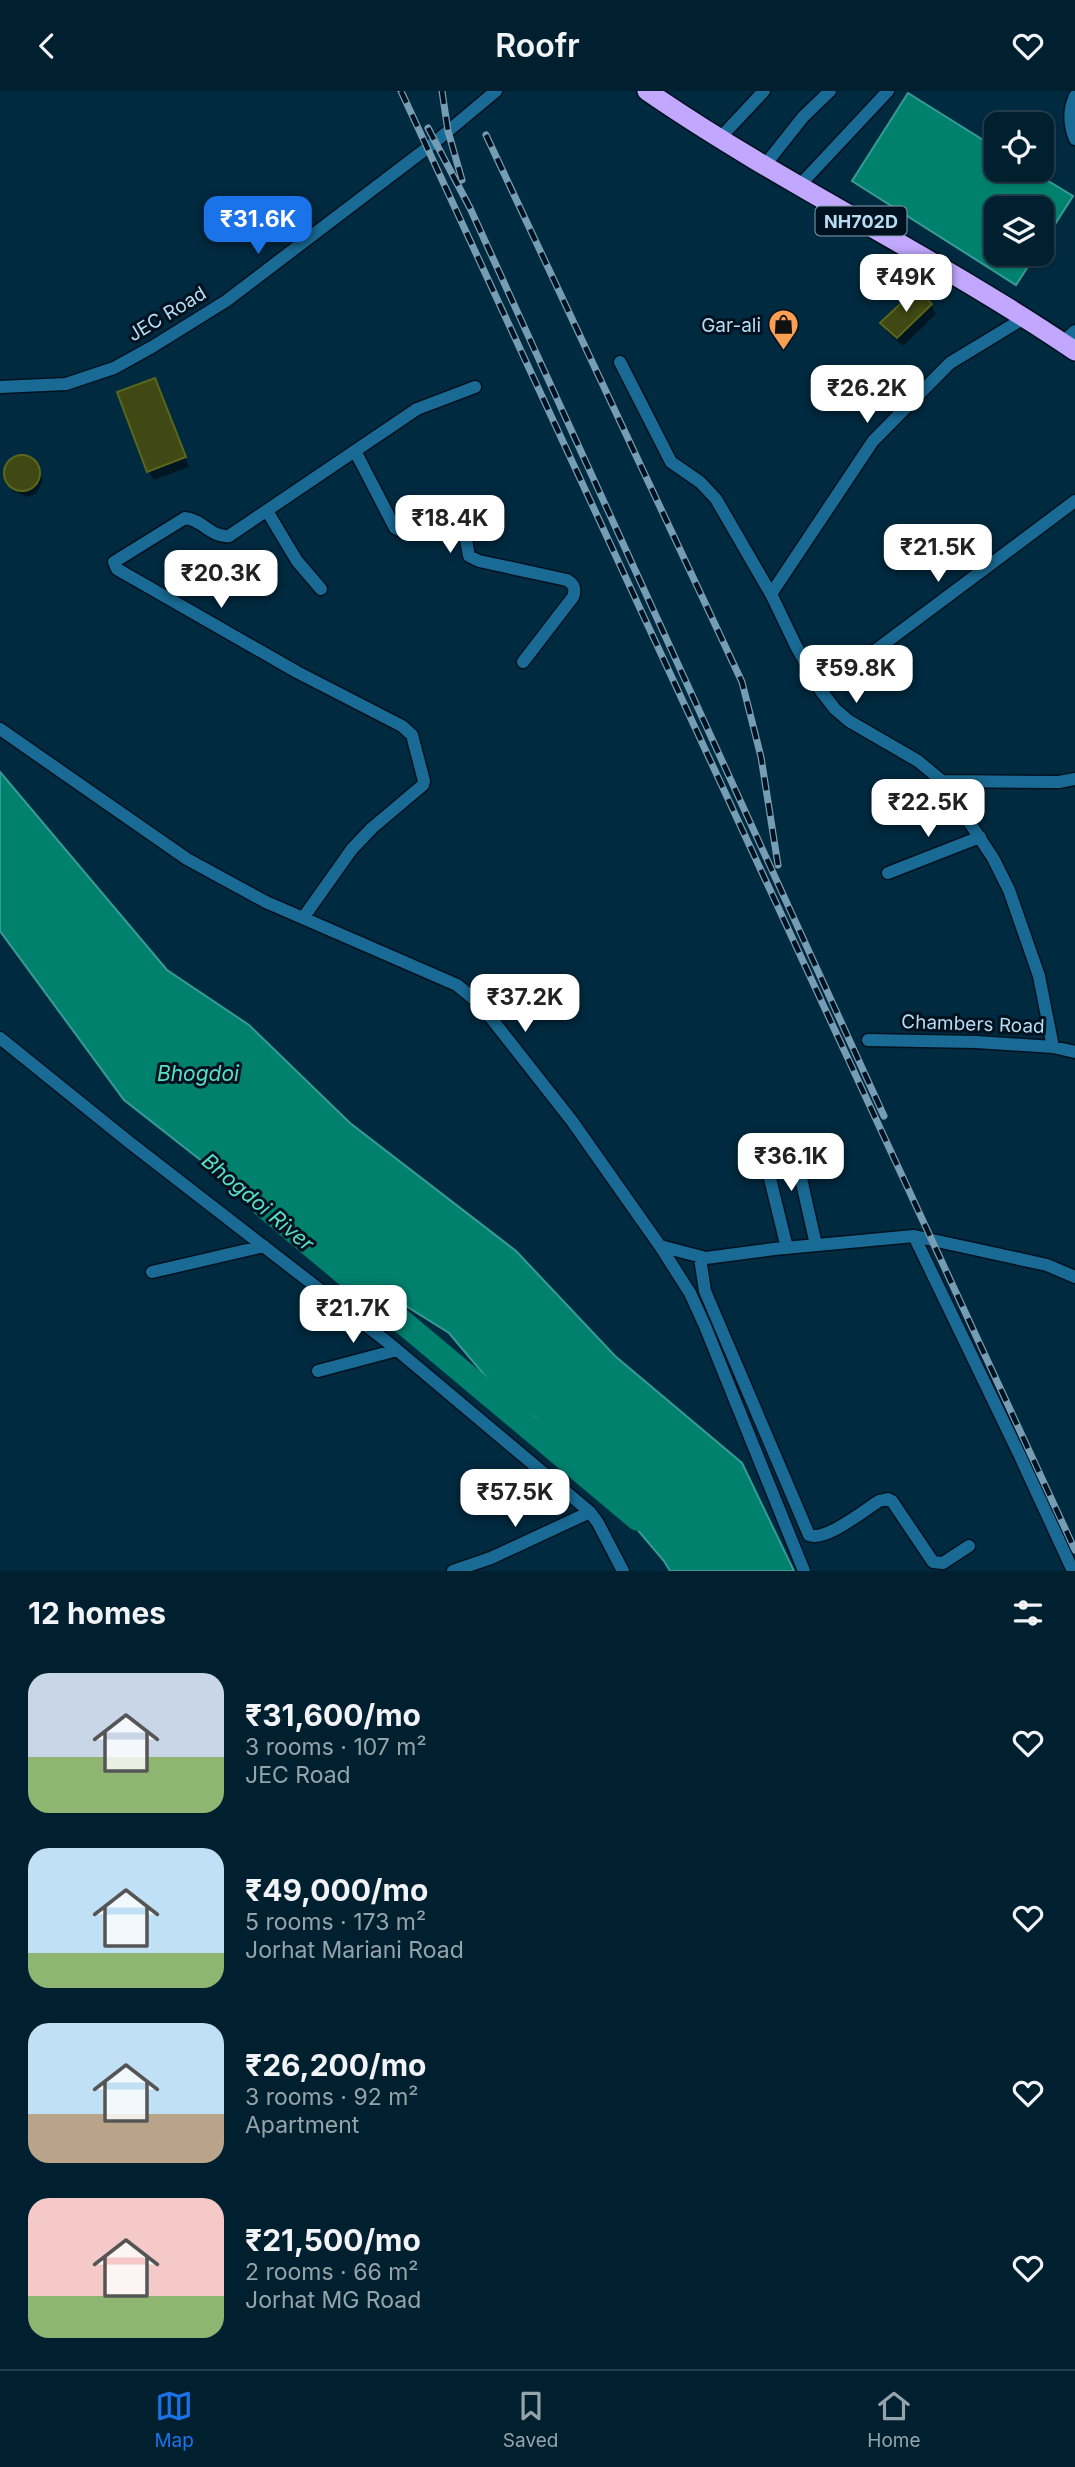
<!DOCTYPE html>
<html lang="en">
<head>
<meta charset="utf-8">
<style>
	body { margin:0; font-family:Inter,sans-serif; background:#0a2838; color:#f1f3f6; height:100vh; display:flex; flex-direction:column; font-size:26px; white-space:nowrap }
	* { box-sizing:border-box; margin:0 }
	p { font-size:23px; color:#95a3ab }
	.icon { flex:none; width:38px; height:38px; fill:none; stroke:currentColor; stroke-width:2; stroke-linecap:round; stroke-linejoin:round }
	.map { position:relative; height:1480px; overflow:hidden }
	.drawer { display:flex; flex-direction:column; background:#002030; flex:1 }
	.drawer>* { flex:none }
	.tools { position:absolute; left:984px; top:21px; display:grid; gap:14px }
	.tools a { display:grid; place-items:center; width:70px; height:70px; border-radius:14px; background:#002030; box-shadow:0 2px 5px #0004,0 0 0 2px #223e4c; font-size:35px }
	.price { position:absolute; translate:-50% -60px; padding:0 16px; border-radius:14px; background:#fff; color:#222; font-size:23px; line-height:46px; filter:drop-shadow(0 2px 4px #0008) }
	.price::after { content:''; position:absolute; left:50%; top:42px; width:21px; height:16px; margin-left:-10px; background:inherit; clip-path:polygon(0 0,100% 0,50% 100%) }
	.price.on { background:#1a73e8; color:#fff }
	ul { padding:0; list-style:none }
	li { display:flex; align-items:center; gap:21px; height:175px; padding:0 28px }
	li span { display:grid; place-items:center; flex:none; width:196px; height:140px; border-radius:21px; color:#555 }
	li>.icon { margin-inline-start:auto }
	span .icon { width:84px; height:84px; fill:#fffc; stroke-width:1 }
	li b { font-size:30px }
	h2 { display:flex; justify-content:space-between; align-items:center; height:84px; padding:0 28px; font-size:30px }
	header { display:flex; justify-content:space-between; align-items:center; height:91px; padding:0 28px; background:#002030; font-size:32px; font-weight:600 }
	.tab-bar { display:flex; justify-content:space-around; align-items:center; height:98px; border-top:2px solid #223e4c; background:#002030; font-size:19px; color:#95a3ab }
	.tab-bar a { display:grid; justify-items:center; gap:4px }
	.tab-bar .on { color:#1a73e8 }
	.map>svg:first-child { display:block }
	.water { fill:#00816e; stroke:#379c96; stroke-width:2 }
	.shadow { fill:#0007 }
	.lines { fill:none; stroke-linecap:round; stroke-linejoin:round }
	.river { stroke:#00816e; stroke-width:24 }
	.building { fill:#404813; stroke:#5b671a; stroke-width:2 }
	.minor-casing { stroke:#00121f; stroke-width:15 }
	.highway-casing { stroke:#00121f; stroke-width:22 }
	.minor { stroke:#196a94; stroke-width:12 }
	.highway { stroke:#c1a7fd; stroke-width:19 }
	.rail-casing { stroke:#779db4; stroke-width:7 }
	.rail { stroke:#00121f; stroke-width:4.5; stroke-dasharray:13; stroke-linecap:butt }
	.labels { text-anchor:middle; dominant-baseline:central; stroke-width:6; stroke-linejoin:round; paint-order:stroke }
	.shield { fill:#00121f; stroke:#819fb3; stroke-width:2 }
	.shield-label { font-size:18px; font-weight:bold; fill:#b8dcf3 }
	.street-label { font-size:19px; fill:#b8dcf3; stroke:#00121f }
	.poi-label { font-size:19px; fill:#b8dcf3; stroke:#00121f; text-anchor:end }
	.water-label { font-size:21px; font-style:italic; fill:#59e0c5; stroke:#00121f }
</style>
</head>
<body>
<header><svg class="icon" aria-label="back" viewBox="0 0 24 24"><path d="M15 5l-7 7 7 7"/></svg>Roofr<svg class="icon" aria-label="heart" viewBox="0 0 24 24"><path d="M12 20l-8-8c-3-5 5-10 8-4 3-6 11-1 8 4z"/></svg></header>
<div class="map">
<svg width="1075" height="1480" viewBox="0 0 1075 1480">
	<rect width="100%" height="100%" fill="#002a40"/>
	<path class="water" d="M 908,2 L 996,57 L 996,79 L 1030,79 L 1073,105 L 1041,155 L 1041,117 L 996,117 L 996,163 L 1036,163 L 1016,194 L 852,90 Z
		M 0,681 L 167,879 L 249,934 L 350,1032 L 516,1160 L 615,1265 L 742,1372 L 794,1480 L 670,1480 L 664,1470 L 569,1358 L 534,1326 L 502,1305 L 449,1242 L 390,1205 L 263,1118 L 124,1009 L 0,840 Z"/>
	<path class="shadow" d="M 916,200 L 931,214 L 936,223 L 903,255 L 887,241 L 882,233 Z
		M 155,289 L 189,376 L 154,389 L 149,380 Z
		M 16,366 L 26,366 L 35,371 L 43,389 L 37,402 L 27,406 L 13,400 L 5,383 L 12,369 Z"/>
	<g class="lines">
		<path class="river" d="M 263,1114 L 638,1428"/>
	</g>
	<path class="building" d="M 916,198 L 932,213 L 897,247 L 880,232 Z
		M 155,287 L 186,366 L 147,381 L 117,301 Z
		M4 382a18 18 0 1 1 36 0a18 18 0 1 1-36 0Z"/>
	<g class="lines">
		<defs>
			<path id="minor" d="M 1075,5 C 1068,20 1069,33 1075,48
				M 720,47 L 764,0
				M 765,74 L 803,26 L 830,0
				M 799,95 L 888,0
				M 1062,252 L 1075,240
				M 620,271 L 671,371 L 700,391 L 716,408 L 771,503 L 796,555 L 821,600 L 835,618 L 849,630 L 918,670 L 942,690 L 993,767 L 1009,799 L 1039,885 L 1053,956
				M 0,296 L 66,293 L 114,277 L 152,256 L 226,210 L 435,51 L 496,0
				M 355,360 L 395,437 C 410,448 438,420 456,415 L 461,421 L 469,465 L 479,470 L 567,489 C 574,493 576,498 573,506 L 523,571
				M 267,420 L 297,470 L 321,498
				M 771,503 L 873,350 L 950,272 L 1024,227
				M 821,600 L 1075,410
				M 0,638 L 187,768 L 266,811 L 457,894 L 480,913 L 572,1030 L 660,1155 L 690,1202 L 705,1235 L 804,1480
				M 942,690 L 1059,691 L 1075,688
				M 888,782 L 980,746
				M 303,827 L 352,758 L 372,737 L 423,694 L 424,690 L 412,644 L 402,635 L 297,581 L 117,478 L 114,471 L 185,427 C 202,428 211,447 229,445 L 417,318 L 475,296
				M 0,947 L 129,1051 L 390,1253 L 590,1421 L 598,1432 L 623,1480
				M 868,949 L 976,951 L 1053,956 L 1075,961
				M 793,1052 L 816,1154
				M 762,1055 L 787,1157
				M 914,1145 L 1020,1365 L 1073,1480
				M 660,1155 L 706,1167 L 774,1158 L 914,1145 L 1047,1174 L 1075,1186
				M 700,1167 L 705,1200 L 809,1444 C 825,1451 863,1420 879,1410 L 888,1408 L 892,1410 L 933,1471 L 943,1472 L 969,1455
				M 152,1181 L 264,1155
				M 318,1280 L 397,1259
				M 453,1480 L 491,1467 L 590,1421"/>
			<path id="highway" d="M 647,0 C 785,95 937,166 1075,260"/>
		</defs>
		<use href="#minor" class="minor-casing"/>
		<use href="#highway" class="highway-casing"/>
		<use href="#minor" class="minor"/>
		<use href="#highway" class="highway"/>
		<defs>
			<path id="rail" d="M 401,0 L 1075,1459
				M 442,0 L 448,40 L 462,89
				M 428,37 L 470,117 L 884,1025
				M 486,44 L 742,591 L 761,666 L 778,774"/>
		</defs>
		<use href="#rail" class="rail-casing"/>
		<use href="#rail" class="rail"/>
	</g>
	<defs>
		<symbol id="shop-pin" viewBox="-11 -11 22 30"><path d="M0 17L-7.5 6A9.5 9.5 0 1 1 7.5 6Z" fill="#fb9e52" stroke="#00121f"/><path d="M-5-2.5h2.3a2.7 3.5 0 0 1 5.4 0H5L5.5 6h-11ZM-1.5-2.5h3a1.5 2.3 0 0 0-3 0Z" fill="#111"/></symbol>
	</defs>
	<g fill-rule="evenodd">
		<use href="#shop-pin" x="766" y="216" width="35" height="47"/>
	</g>
	<g class="labels">
		<rect class="shield" x="815.5" y="115.5" width="91" height="29" rx="5"/>
		<g class="shield-label">
			<text x="861" y="130">NH702D</text>
		</g>
		<g class="street-label">
			<text transform="translate(167 223) rotate(-31)">JEC Road</text>
			<text transform="translate(973 933) rotate(2)">Chambers Road</text>
		</g>
		<g class="poi-label">
			<text x="761" y="234">Gar-ali</text>
		</g>
		<g class="water-label">
			<text x="198" y="982">Bhogdoi</text>
			<text transform="translate(258 1111) rotate(40)">Bhogdoi River</text>
		</g>
	</g>
</svg>
<div class="tools">
<a><svg class="icon" aria-label="locate" viewBox="0 0 24 24"><circle cx="12" cy="12" r="6"/><path d="M12 2v4M12 18v4M2 12h4M18 12h4"/></svg></a>
<a><svg class="icon" aria-label="layers" viewBox="0 0 24 24"><path d="M12 4l9 5-9 5-9-5zM3 14l9 5 9-5"/></svg></a>
</div>
<b class="price on" style="left:258px;top:165px">₹31.6K</b>
<b class="price" style="left:906px;top:223px">₹49K</b>
<b class="price" style="left:867px;top:334px">₹26.2K</b>
<b class="price" style="left:450px;top:464px">₹18.4K</b>
<b class="price" style="left:938px;top:493px">₹21.5K</b>
<b class="price" style="left:221px;top:519px">₹20.3K</b>
<b class="price" style="left:856px;top:614px">₹59.8K</b>
<b class="price" style="left:928px;top:748px">₹22.5K</b>
<b class="price" style="left:525px;top:943px">₹37.2K</b>
<b class="price" style="left:791px;top:1102px">₹36.1K</b>
<b class="price" style="left:353px;top:1254px">₹21.7K</b>
<b class="price" style="left:515px;top:1438px">₹57.5K</b>
</div>
<section class="drawer">
<h2>12 homes<svg class="icon" aria-label="filters" viewBox="0 0 24 24"><path d="M4 7h16M4 17h16"/><circle cx="9" cy="7" r="2"/><circle cx="15" cy="17" r="2"/></svg></h2>
<ul>
<li><span style="background:linear-gradient(#c9d6e8 60%,#8fb573 0)"><svg class="icon" aria-label="home" viewBox="0 0 24 24"><path d="M3 11l9-7 9 7M6 9v11h12V9"/></svg></span><div><b>₹31,600/mo</b><p>3 rooms · 107 m²</p><p>JEC Road</p></div><svg class="icon" aria-label="heart" viewBox="0 0 24 24"><path d="M12 20l-8-8c-3-5 5-10 8-4 3-6 11-1 8 4z"/></svg></li>
<li><span style="background:linear-gradient(#bfe0f5 75%,#8fb573 0)"><svg class="icon" aria-label="home" viewBox="0 0 24 24"><path d="M3 11l9-7 9 7M6 9v11h12V9"/></svg></span><div><b>₹49,000/mo</b><p>5 rooms · 173 m²</p><p>Jorhat Mariani Road</p></div><svg class="icon" aria-label="heart" viewBox="0 0 24 24"><path d="M12 20l-8-8c-3-5 5-10 8-4 3-6 11-1 8 4z"/></svg></li>
<li><span style="background:linear-gradient(#bfe0f5 65%,#b9a48a 0)"><svg class="icon" aria-label="home" viewBox="0 0 24 24"><path d="M3 11l9-7 9 7M6 9v11h12V9"/></svg></span><div><b>₹26,200/mo</b><p>3 rooms · 92 m²</p><p>Apartment</p></div><svg class="icon" aria-label="heart" viewBox="0 0 24 24"><path d="M12 20l-8-8c-3-5 5-10 8-4 3-6 11-1 8 4z"/></svg></li>
<li><span style="background:linear-gradient(#f6c9c9 70%,#8fb573 0)"><svg class="icon" aria-label="home" viewBox="0 0 24 24"><path d="M3 11l9-7 9 7M6 9v11h12V9"/></svg></span><div><b>₹21,500/mo</b><p>2 rooms · 66 m²</p><p>Jorhat MG Road</p></div><svg class="icon" aria-label="heart" viewBox="0 0 24 24"><path d="M12 20l-8-8c-3-5 5-10 8-4 3-6 11-1 8 4z"/></svg></li>
</ul>
</section>
<nav class="tab-bar">
<a class="on"><svg class="icon" aria-label="map" viewBox="0 0 24 24"><path d="M3 6l6-2 6 2 6-2v14l-6 2-6-2-6 2zM9 4v14M15 6v14"/></svg>Map</a>
<a><svg class="icon" aria-label="saved" viewBox="0 0 24 24"><path d="M7 4h10v16l-5-4-5 4z"/></svg>Saved</a>
<a><svg class="icon" aria-label="home" viewBox="0 0 24 24"><path d="M3 11l9-7 9 7M6 9v11h12V9"/></svg>Home</a>
</nav>
</body>
</html>
